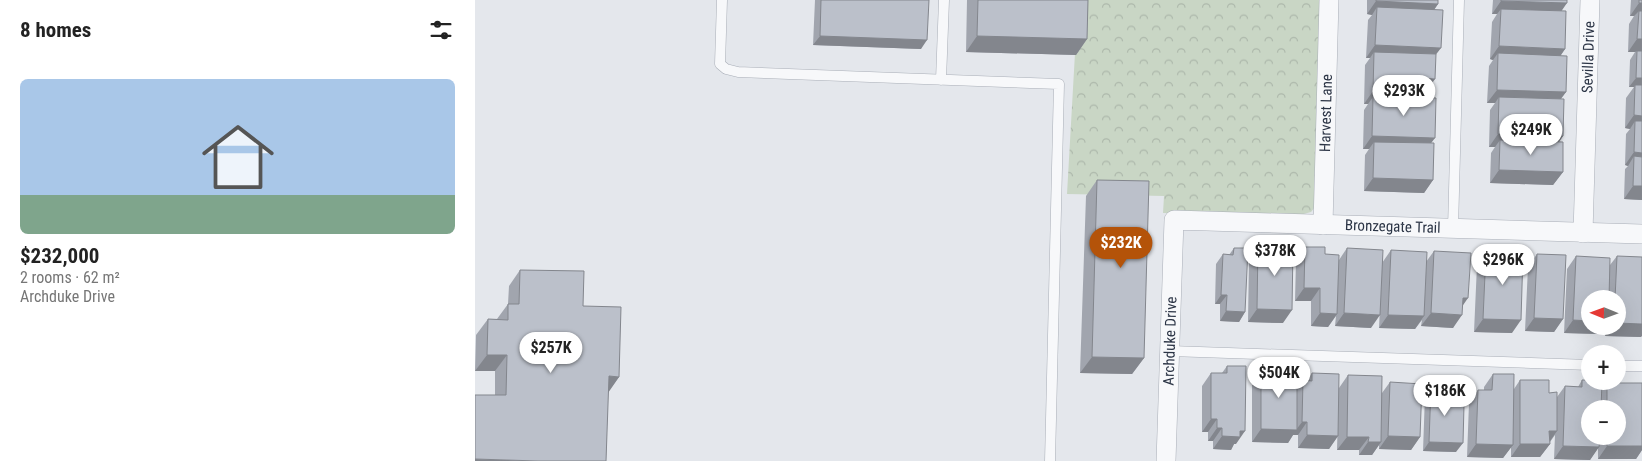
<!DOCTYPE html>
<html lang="en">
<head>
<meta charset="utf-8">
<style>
	body { margin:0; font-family:"Roboto Condensed",sans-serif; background:#f2f2f2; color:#222; height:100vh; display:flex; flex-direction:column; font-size:19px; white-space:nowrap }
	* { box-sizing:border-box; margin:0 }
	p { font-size:16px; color:#767676 }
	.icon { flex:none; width:28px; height:28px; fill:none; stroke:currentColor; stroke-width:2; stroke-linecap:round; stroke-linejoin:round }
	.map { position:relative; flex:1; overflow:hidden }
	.panel { display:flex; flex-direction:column; background:#fff; width:475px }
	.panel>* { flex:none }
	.needle { width:32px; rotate:271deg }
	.buttons { position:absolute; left:1106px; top:290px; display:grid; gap:10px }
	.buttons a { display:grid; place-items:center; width:45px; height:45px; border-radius:50%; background:#fff; box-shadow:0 5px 20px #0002; font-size:25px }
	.price { position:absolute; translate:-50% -42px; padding:0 11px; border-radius:18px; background:#fff; color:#222; font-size:16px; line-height:32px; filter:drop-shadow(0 1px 2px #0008) }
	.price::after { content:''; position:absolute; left:50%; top:30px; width:15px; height:11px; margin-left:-8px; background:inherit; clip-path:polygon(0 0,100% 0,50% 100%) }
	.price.on { background:#b45309; color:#fff }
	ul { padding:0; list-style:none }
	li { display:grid; align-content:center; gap:10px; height:265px; padding:0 20px }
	li span { display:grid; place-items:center; height:155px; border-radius:8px; color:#555 }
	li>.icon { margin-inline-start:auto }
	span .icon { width:90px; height:90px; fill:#fffc; stroke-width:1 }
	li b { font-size:21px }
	h2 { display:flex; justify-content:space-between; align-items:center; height:60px; padding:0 20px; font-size:21px }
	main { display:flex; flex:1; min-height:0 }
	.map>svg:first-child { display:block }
	.park { fill:url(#park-crowns) }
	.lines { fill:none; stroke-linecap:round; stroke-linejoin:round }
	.service-casing { stroke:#a9aeb7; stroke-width:11 }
	.minor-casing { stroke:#a9aeb7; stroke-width:20 }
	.service { stroke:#f7f8fa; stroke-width:10 }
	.minor { stroke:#f7f8fa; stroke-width:19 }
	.wall { fill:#a1a5ae; fill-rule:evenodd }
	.shaded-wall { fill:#83868d }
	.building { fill:#bbc0ca; stroke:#83868d }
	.labels { text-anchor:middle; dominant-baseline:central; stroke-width:4; stroke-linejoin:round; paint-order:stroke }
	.street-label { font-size:15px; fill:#2b3445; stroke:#f4f6f9 }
</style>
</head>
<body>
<main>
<section class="panel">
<h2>8 homes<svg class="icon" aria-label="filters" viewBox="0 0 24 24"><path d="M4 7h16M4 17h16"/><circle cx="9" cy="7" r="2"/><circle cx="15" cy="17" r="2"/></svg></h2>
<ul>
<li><span style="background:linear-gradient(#a9c7e8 75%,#7fa58c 0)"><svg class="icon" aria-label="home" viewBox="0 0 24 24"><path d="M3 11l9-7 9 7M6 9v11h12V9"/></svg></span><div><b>$232,000</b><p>2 rooms · 62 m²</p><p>Archduke Drive</p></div></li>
</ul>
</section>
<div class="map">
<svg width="1167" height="461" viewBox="0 0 1167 461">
	<defs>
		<pattern id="park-crowns" width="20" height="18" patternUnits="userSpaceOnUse" patternTransform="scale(1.25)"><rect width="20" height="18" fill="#c9d6c5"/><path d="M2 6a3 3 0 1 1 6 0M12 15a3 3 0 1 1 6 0" fill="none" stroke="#adb8ab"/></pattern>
	</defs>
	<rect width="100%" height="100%" fill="#e4e7ec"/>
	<path class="park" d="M 603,0 L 844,0 L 846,5 L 841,206 L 836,212 L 825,215 L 688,213 L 689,196 L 592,194 Z"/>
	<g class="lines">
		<defs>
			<path id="service" d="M 247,0 L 245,64 L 251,69 L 263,72 L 584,84 L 575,461
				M 466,80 L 469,0
				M 978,229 L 984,0
				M 695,351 L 1115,365
				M 1142,366 L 1167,366"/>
			<g id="minor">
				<path id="s1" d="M 848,225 L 854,0"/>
				<path id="s2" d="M 1108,233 L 1115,0"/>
				<path id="s3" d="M 691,461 L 699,220 L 1167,234"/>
			</g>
		</defs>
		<use href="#service" class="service-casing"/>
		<use href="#minor" class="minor-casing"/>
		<use href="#service" class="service"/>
		<use href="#minor" class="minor"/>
	</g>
	<path class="wall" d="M 340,0 L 454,0 L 446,49 L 338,45 Z
		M 492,0 L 613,0 L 612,39 L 601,55 L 491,52 Z
		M 892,0 L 963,0 L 963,4 L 959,10 L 961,55 L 951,92 L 946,91 L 942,98 L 956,143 L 958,180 L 949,193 L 889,191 L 890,155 L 894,149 L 888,149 L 889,110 L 893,104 L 889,104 L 890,65 L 895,58 L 891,58 L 893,20 L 897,15 L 892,14 Z
		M 1018,0 L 1092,0 L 1086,11 L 1090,49 L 1086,55 L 1091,92 L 1086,99 L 1088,136 L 1084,142 L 1088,172 L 1078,185 L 1015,183 L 1016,153 L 1020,147 L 1014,147 L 1015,110 L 1020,103 L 1012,103 L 1014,66 L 1018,60 L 1015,59 L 1017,22 L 1022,14 L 1017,14 Z
		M 1156,0 L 1167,0 L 1167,200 L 1149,199 L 1150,169 L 1153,166 L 1150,165 L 1151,134 L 1155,129 L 1150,128 L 1151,98 L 1159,87 L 1154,87 L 1155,60 L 1160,52 L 1153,52 L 1154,24 L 1159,16 L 1155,16 Z
		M 622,180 L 669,358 L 657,374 L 605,373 L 611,196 Z
		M 783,245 L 808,323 L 773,322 L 774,258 Z
		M 830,247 L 864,260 L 872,248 L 896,328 L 860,326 L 861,316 L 853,327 L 836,326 L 836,301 L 820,301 L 821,260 Z
		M 759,248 L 770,312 L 764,322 L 745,321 L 745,304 L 740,304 L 741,264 L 748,254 L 754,255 Z
		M 916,250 L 951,262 L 959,251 L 988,305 L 978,328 L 946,326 L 947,320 L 940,329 L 904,328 L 907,263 Z
		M 1011,252 L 1037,333 L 999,332 L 1002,265 Z
		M 1062,254 L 1088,319 L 1079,332 L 1050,331 L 1053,267 Z
		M 1101,256 L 1135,265 L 1142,256 L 1166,337 L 1130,336 L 1131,326 L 1142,326 L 1142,299 L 1115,299 L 1115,326 L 1129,326 L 1124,334 L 1089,333 L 1092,269 Z
		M 45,270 L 108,306 L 144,377 L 133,392 L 131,461 L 20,395 L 20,371 L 0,371 L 1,335 L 13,319 L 22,319 L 33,304 L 34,286 Z
		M 752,366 L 761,444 L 759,444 L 756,450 L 738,449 L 738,441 L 733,441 L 733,432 L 727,432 L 727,386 L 736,373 L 747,373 Z
		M 786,369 L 822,388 L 828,380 L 832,380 L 837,373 L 864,388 L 873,375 L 907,393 L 915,382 L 945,437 L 936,450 L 904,449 L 904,445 L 897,455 L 884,455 L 884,450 L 862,450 L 863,412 L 863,436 L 854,449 L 823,448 L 823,435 L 818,435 L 813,443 L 777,442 L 777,382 Z
		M 1018,374 L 1039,389 L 1045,380 L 1082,397 L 1090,386 L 1103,387 L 1107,380 L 1126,392 L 1132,383 L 1167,383 L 1167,450 L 1161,459 L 1123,459 L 1123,448 L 1115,460 L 1079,459 L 1080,435 L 1075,442 L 1075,444 L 1065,457 L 1036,457 L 1036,447 L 1028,458 L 992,457 L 994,403 L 1003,390 L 1009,390 L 1009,387 ZM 1115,409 L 1142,409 L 1142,436 L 1115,436 Z
		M 956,386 L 981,452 L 948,451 L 950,395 Z"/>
	<path class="shaded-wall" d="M 901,1 L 963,4 L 954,17 L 902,7 L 897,15 L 892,14 Z
		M 1026,1 L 1092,3 L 1083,16 L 1026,9 L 1022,14 L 1017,14 Z
		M 1164,3 L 1167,3 L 1167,17 L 1164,11 L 1159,16 L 1155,16 Z
		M 345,36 L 452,40 L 446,49 L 338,45 Z
		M 502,36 L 612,39 L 601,55 L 491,52 Z
		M 1162,39 L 1167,39 L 1167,53 L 1162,51 L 1160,52 L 1153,52 Z
		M 900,45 L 966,48 L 956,61 L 899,52 L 895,58 L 891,58 Z
		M 1024,46 L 1090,49 L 1081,62 L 1023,53 L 1018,60 L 1015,59 Z
		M 946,78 L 960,79 L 951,92 L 937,91 Z
		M 1161,78 L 1167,78 L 1167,87 L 1160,85 L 1159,87 L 1154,87 Z
		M 1022,90 L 1091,92 L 1081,105 L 1024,97 L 1020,103 L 1012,103 Z
		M 898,91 L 946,92 L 937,105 L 898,97 L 893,104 L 889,104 Z
		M 1159,115 L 1167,116 L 1167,129 L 1160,121 L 1155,129 L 1150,128 Z
		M 1023,134 L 1088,136 L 1079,149 L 1025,140 L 1020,147 L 1014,147 Z
		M 897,136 L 960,138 L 950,151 L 899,142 L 894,149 L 888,149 Z
		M 1159,152 L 1167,153 L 1167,166 L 1159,156 L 1153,166 L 1150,165 Z
		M 1024,170 L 1088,172 L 1078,185 L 1015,183 Z
		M 898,178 L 958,180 L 949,193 L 889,191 Z
		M 1158,186 L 1167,186 L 1167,200 L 1149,199 Z
		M 829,288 L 845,288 L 836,301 L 820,301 Z
		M 746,295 L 752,295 L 745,304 L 740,304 Z
		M 988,298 L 993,298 L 984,311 Z
		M 782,309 L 817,310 L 808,323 L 773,322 Z
		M 751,311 L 770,312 L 764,322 L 745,321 Z
		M 845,313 L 862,314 L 853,327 L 836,326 Z
		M 869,313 L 905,315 L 896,328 L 860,326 Z
		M 956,313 L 987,315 L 978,328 L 946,326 Z
		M 913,315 L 949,316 L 940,329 L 904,328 Z
		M 1059,318 L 1088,319 L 1079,332 L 1050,331 Z
		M 1008,319 L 1046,320 L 1037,333 L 999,332 Z
		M 1098,320 L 1115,321 L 1115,326 L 1129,326 L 1124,334 L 1089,333 Z
		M 1142,323 L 1167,324 L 1167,336 L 1166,337 L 1130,336 L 1137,326 L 1142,326 Z
		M 12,355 L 32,355 L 20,371 L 0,371 Z
		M 617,357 L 669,358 L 657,374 L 605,373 Z
		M 134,376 L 144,377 L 133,393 Z
		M 736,419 L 742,419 L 733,432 L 727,432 Z
		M 827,422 L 832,422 L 823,435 L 818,435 L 813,443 L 777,442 L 786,429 L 821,430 Z
		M 742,428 L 747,428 L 738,441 L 733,441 Z
		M 765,431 L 770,431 L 761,444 L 759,444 L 756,450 L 738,449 L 747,436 Z
		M 1074,431 L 1082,431 L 1073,444 Z
		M 832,435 L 863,436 L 854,449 L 823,448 Z
		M 913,436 L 945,437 L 936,450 L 904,449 Z
		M 872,437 L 894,437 L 884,450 L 862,450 Z
		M 893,442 L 906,442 L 897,455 L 884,455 Z
		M 954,442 L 988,443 L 981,452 L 948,451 Z
		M 1001,444 L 1038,445 L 1028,458 L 992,457 Z
		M 1045,444 L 1075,444 L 1065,457 L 1036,457 Z
		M 1088,446 L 1124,447 L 1115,460 L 1079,459 Z
		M 1132,446 L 1167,446 L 1167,450 L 1161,459 L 1123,459 Z
		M 0,459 L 63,461 L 0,461 Z"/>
	<path class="building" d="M 346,0 L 454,0 L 452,40 L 345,36 Z
		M 503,0 L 613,0 L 612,39 L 502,36 Z
		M 901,0 L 963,0 L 963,4 L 901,1 Z
		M 1026,0 L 1092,0 L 1092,3 L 1026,1 Z
		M 1164,0 L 1167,0 L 1167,3 L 1164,3 Z
		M 902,7 L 968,10 L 966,48 L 900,45 Z
		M 1026,9 L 1091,11 L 1090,49 L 1024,46 Z
		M 1164,11 L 1167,11 L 1167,39 L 1162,39 Z
		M 1162,51 L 1167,51 L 1167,78 L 1161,78 Z
		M 899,52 L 961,54 L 960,79 L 946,78 L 946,92 L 898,91 Z
		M 1023,53 L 1092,56 L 1091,92 L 1022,90 Z
		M 1160,85 L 1167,85 L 1167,116 L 1159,115 Z
		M 898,97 L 961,98 L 960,138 L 897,136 Z
		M 1024,97 L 1089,99 L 1088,136 L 1023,134 Z
		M 1160,121 L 1167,121 L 1167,153 L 1159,152 Z
		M 1025,140 L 1088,142 L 1088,172 L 1024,170 Z
		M 899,142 L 959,143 L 958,180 L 898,178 Z
		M 1159,156 L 1167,157 L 1167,186 L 1158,186 Z
		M 622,180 L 674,181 L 669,358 L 617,357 Z
		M 783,245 L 818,246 L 817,310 L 782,309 Z
		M 830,247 L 850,247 L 850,254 L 864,255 L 862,314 L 845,313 L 845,288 L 829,288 Z
		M 759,248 L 773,248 L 770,312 L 751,311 L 752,295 L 746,295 L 748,254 L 758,255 Z
		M 872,248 L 908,250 L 905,315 L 869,313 Z
		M 916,250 L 952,252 L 949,316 L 913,315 Z
		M 959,251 L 996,253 L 993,298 L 988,298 L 987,315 L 956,313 Z
		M 1011,252 L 1048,253 L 1046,320 L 1008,319 Z
		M 1062,254 L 1091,255 L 1088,319 L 1059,318 Z
		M 1101,256 L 1135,258 L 1134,299 L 1115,299 L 1115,321 L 1098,320 Z
		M 1142,256 L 1167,257 L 1167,324 L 1142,323 L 1142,299 L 1140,299 Z
		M 45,270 L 109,271 L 108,306 L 146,307 L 144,377 L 134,376 L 131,461 L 63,461 L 0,459 L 0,395 L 31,395 L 32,355 L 12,355 L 13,319 L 33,320 L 33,304 L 44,304 Z
		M 752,366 L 771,366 L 770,431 L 765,431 L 765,437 L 747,436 L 747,428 L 742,428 L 742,419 L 736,419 L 736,373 L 752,373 Z
		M 786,369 L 822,369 L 822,430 L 786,429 Z
		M 837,373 L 864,374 L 863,436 L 832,435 L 832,422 L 827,422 L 828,380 L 837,381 Z
		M 1018,374 L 1039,374 L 1038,445 L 1001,444 L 1003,390 L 1017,390 Z
		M 873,375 L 907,376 L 906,442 L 893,442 L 894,437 L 872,437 Z
		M 1045,380 L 1074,380 L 1074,393 L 1082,392 L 1082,431 L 1074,431 L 1075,444 L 1045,444 Z
		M 1107,380 L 1115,380 L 1115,381 L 1127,381 L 1126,409 L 1115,409 L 1115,436 L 1125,436 L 1124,447 L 1088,446 L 1090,386 L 1107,387 Z
		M 915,382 L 947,384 L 945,437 L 913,436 Z
		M 1132,383 L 1167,383 L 1167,446 L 1132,446 L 1132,436 L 1142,436 L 1142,409 L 1132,409 Z
		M 956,386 L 976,387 L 975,404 L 989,405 L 988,443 L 954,442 Z"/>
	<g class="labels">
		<g class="street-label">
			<text stroke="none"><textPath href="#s2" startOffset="176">Sevilla Drive</textPath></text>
			<text stroke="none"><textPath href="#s1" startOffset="112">Harvest Lane</textPath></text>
			<text stroke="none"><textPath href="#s3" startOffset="460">Bronzegate Trail</textPath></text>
			<text stroke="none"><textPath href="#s3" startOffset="120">Archduke Drive</textPath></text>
		</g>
	</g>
</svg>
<div class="buttons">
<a><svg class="needle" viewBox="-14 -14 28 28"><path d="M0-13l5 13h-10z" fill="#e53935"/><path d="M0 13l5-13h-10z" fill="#767676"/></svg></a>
<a>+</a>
<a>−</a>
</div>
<b class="price" style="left:929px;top:117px">$293K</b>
<b class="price" style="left:1056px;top:156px">$249K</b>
<b class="price on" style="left:646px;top:269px">$232K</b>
<b class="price" style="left:800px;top:277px">$378K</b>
<b class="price" style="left:1028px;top:286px">$296K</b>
<b class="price" style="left:76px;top:374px">$257K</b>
<b class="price" style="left:804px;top:399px">$504K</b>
<b class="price" style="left:970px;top:417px">$186K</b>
</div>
</main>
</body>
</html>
